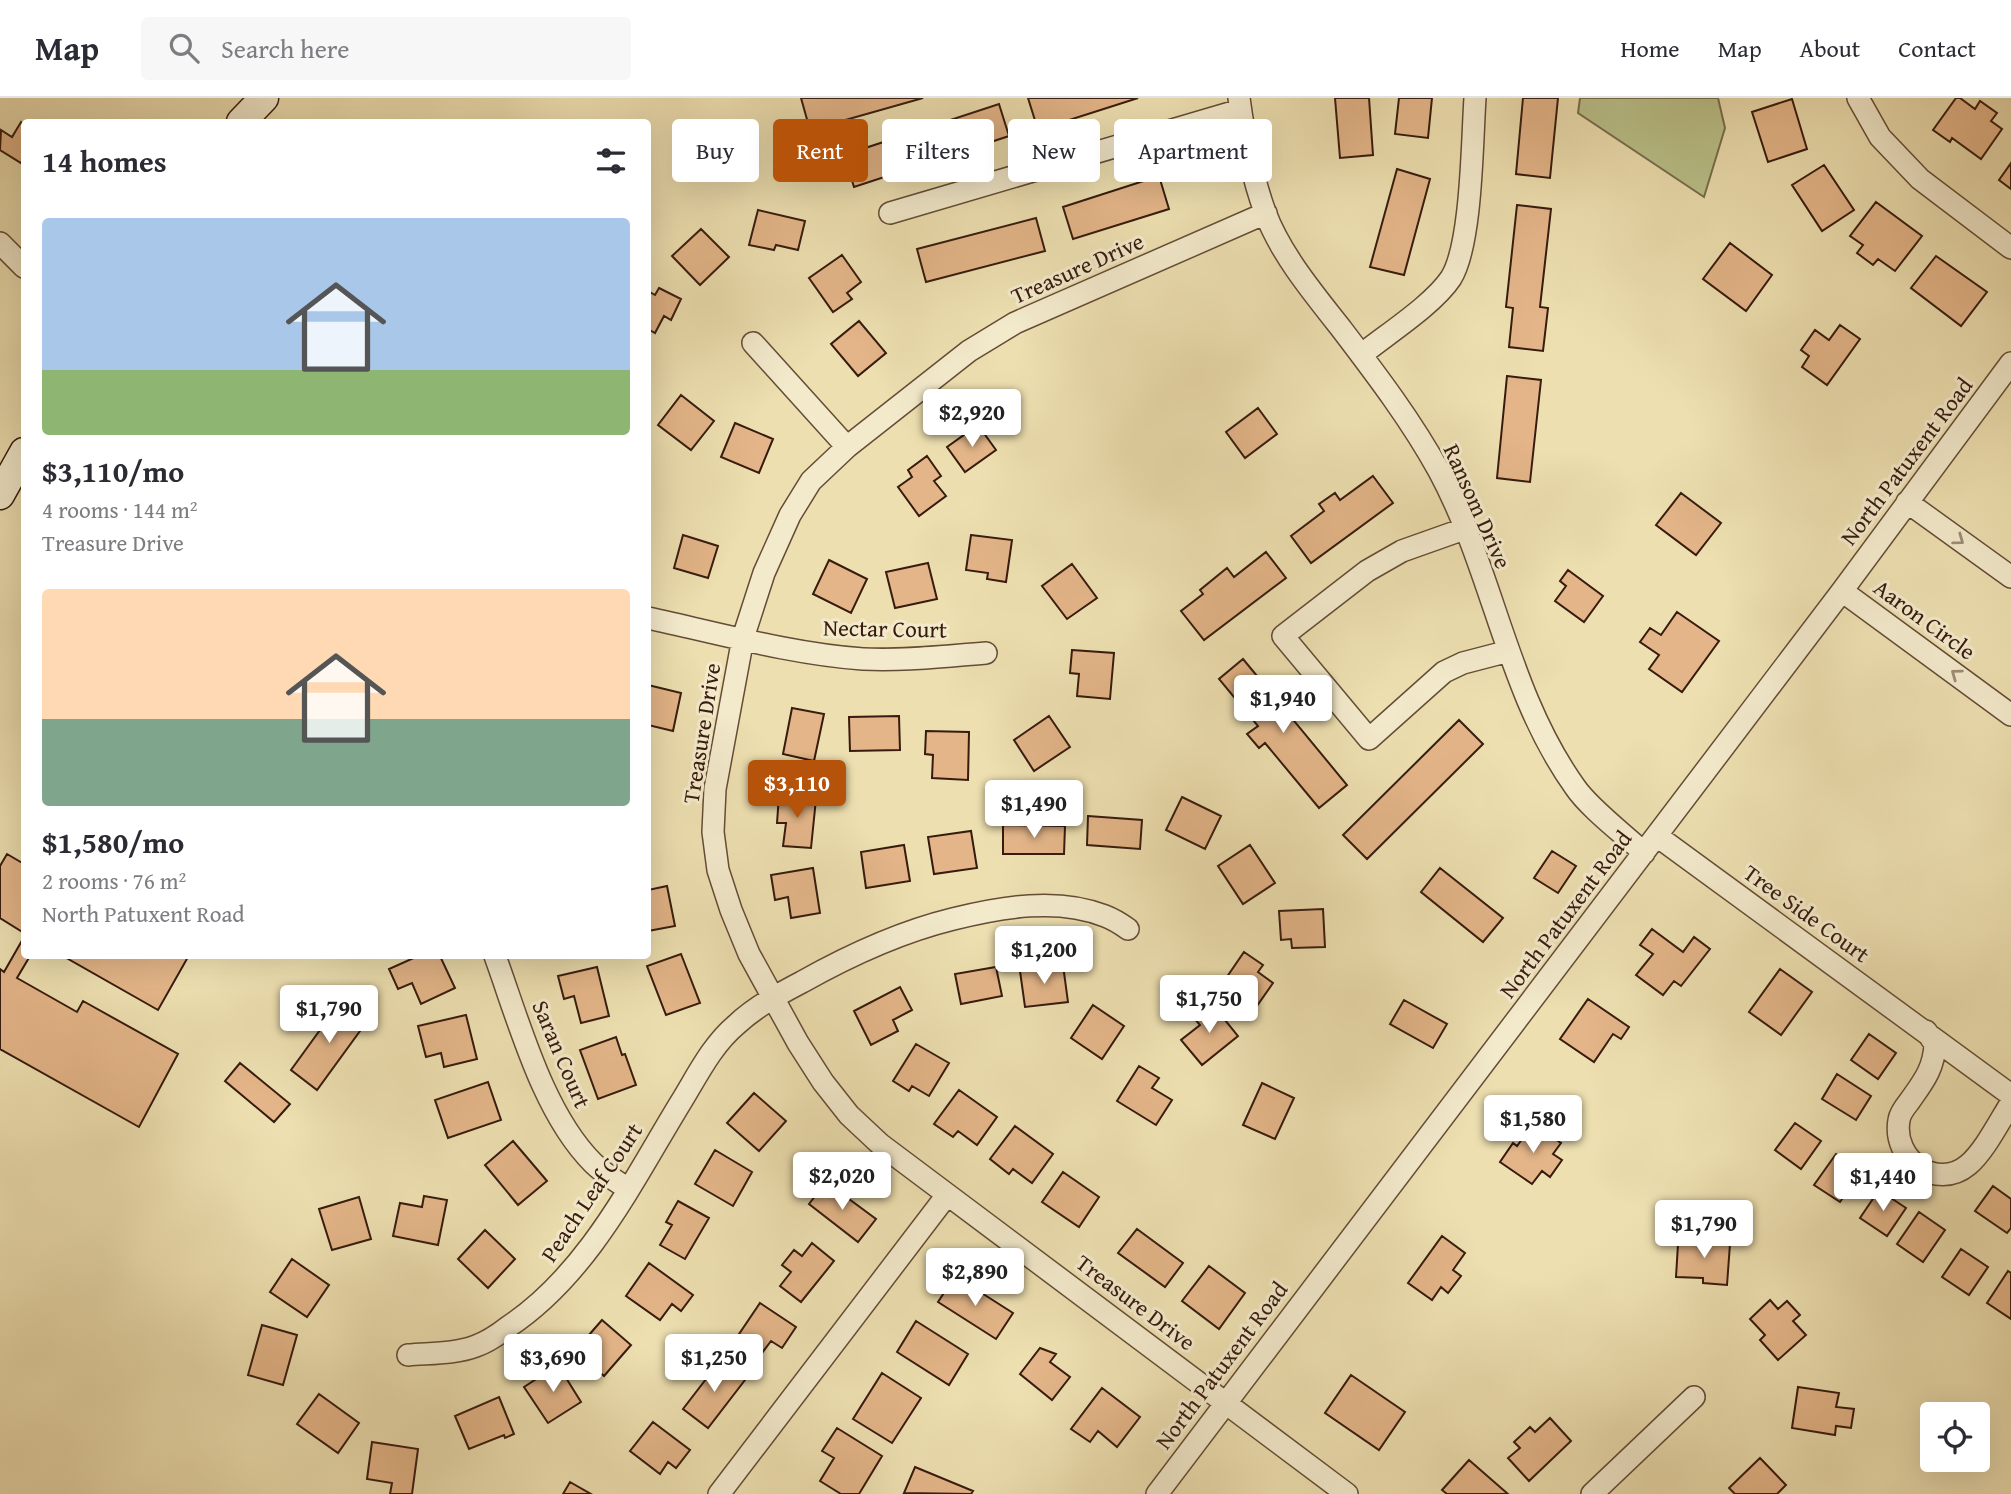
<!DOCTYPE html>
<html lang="en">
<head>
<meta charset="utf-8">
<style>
	body { margin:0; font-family:"Gentium Book Plus",serif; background:#f7f7f7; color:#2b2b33; height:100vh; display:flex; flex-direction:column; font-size:26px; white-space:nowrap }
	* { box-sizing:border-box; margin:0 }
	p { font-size:23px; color:#7c7c81 }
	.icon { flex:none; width:38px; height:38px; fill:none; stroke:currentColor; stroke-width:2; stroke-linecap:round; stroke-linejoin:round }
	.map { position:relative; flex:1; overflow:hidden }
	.panel { position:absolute; left:21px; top:21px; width:630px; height:840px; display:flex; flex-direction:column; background:#fff; border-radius:7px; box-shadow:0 7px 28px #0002 }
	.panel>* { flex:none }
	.top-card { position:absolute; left:672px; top:21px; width:665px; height:63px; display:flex; gap:14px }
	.controls { position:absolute; left:1920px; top:1304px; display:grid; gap:14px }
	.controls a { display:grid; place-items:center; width:70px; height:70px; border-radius:7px; background:#fff; box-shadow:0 7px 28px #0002; font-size:35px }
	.price { position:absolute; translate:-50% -60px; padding:0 16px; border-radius:7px; background:#fff; color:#222; font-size:23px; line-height:46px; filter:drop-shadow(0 2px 4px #0008) }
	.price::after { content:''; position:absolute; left:50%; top:42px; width:21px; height:16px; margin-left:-10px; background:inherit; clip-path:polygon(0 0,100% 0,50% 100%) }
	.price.active { background:#b45309; color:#fff }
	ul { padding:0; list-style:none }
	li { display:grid; align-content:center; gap:14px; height:371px; padding:0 21px }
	li span { display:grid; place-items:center; height:217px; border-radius:7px; color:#555 }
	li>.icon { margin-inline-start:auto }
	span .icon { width:126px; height:126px; fill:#fffc; stroke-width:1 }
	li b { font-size:30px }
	h2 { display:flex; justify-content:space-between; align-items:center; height:84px; padding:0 21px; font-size:30px }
	.pill { padding:0 24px; border-radius:7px; background:#fff; box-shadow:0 7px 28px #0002; font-size:24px; line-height:63px }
	.pill.active { background:#b45309; color:#fff }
	header { display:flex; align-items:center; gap:42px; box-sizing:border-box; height:98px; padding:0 35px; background:#fff; border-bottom:2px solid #e1e1e2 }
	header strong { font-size:33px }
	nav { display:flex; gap:38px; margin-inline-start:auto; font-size:24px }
	.search { width:490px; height:63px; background:#f7f7f7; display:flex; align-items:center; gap:18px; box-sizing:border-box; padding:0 24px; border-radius:7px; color:#7c7c81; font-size:26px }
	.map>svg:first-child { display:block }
	.green { fill:#bac18a; stroke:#786e4c; stroke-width:2 }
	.building { fill:#e3b588; stroke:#371b0e; stroke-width:2 }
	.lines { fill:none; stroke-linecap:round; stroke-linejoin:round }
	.minor-casing { stroke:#644c36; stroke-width:24 }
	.secondary-casing { stroke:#371b0e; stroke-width:31 }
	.minor { stroke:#f3eacc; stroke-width:21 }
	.secondary { stroke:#f3eacc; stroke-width:28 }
	.oneway { stroke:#9e8d76 }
	.labels { text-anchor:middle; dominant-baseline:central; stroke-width:6; stroke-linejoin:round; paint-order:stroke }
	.street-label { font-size:23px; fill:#371b0e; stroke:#f3eacc }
</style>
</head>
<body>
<header>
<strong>Map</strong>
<div class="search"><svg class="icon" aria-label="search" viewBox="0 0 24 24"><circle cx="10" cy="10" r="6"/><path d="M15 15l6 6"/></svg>Search here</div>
<nav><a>Home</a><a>Map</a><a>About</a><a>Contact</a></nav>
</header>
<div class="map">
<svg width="2011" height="1396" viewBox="0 0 2011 1396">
	<rect width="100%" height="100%" fill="#eddfb0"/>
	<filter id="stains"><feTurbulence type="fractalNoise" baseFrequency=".00286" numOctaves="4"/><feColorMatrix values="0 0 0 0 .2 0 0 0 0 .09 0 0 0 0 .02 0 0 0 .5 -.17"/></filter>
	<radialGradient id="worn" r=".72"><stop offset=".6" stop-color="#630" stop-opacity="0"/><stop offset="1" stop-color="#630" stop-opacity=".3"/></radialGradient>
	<path class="green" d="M 1580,0 L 1718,0 L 1725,30 L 1704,99 L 1578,15 Z"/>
	<path class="building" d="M 801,0 L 923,0 L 810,32 Z
		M 1028,0 L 1138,0 L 1038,32 Z
		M 1335,0 L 1369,0 L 1373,57 L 1340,60 Z
		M 1399,0 L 1432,0 L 1428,40 L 1395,36 Z
		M 1523,0 L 1558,0 L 1550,80 L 1516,76 Z
		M 1956,0 L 1960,0 L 1975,11 L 1980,3 L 1997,15 L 1991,23 L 2002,31 L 1981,61 L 1952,40 L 1950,44 L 1933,32 Z
		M 1792,1 L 1807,51 L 1768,64 L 1752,14 Z
		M 999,6 L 1009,38 L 854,89 L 844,57 Z
		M 21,24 L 24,27 L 24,60 L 21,65 L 0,52 L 1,32 L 12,39 Z
		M 2011,65 L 2011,91 L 1999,82 Z
		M 1824,67 L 1854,112 L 1822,133 L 1792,87 Z
		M 1397,71 L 1430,81 L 1404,177 L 1370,169 Z
		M 1159,78 L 1169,111 L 1073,141 L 1063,109 Z
		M 1876,104 L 1922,138 L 1895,173 L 1878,161 L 1873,167 L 1857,155 L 1863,147 L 1850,138 Z
		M 1517,107 L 1551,111 L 1540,209 L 1548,210 L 1543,253 L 1509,249 L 1513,210 L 1506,209 Z
		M 758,112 L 805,123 L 798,152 L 776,147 L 774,152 L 749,147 Z
		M 1036,120 L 1045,153 L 926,184 L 917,151 Z
		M 701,131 L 729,159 L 700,187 L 672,158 Z
		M 1730,145 L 1772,177 L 1746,213 L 1703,181 Z
		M 842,157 L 861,184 L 847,195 L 852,201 L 833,214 L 809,180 Z
		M 1936,158 L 1987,194 L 1961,228 L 1911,190 Z
		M 659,190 L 681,201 L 671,222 L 664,218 L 655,235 L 648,231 L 648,193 L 655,197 Z
		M 859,223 L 886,255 L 858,278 L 831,246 Z
		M 1840,227 L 1860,241 L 1827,287 L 1802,269 L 1809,258 L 1801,252 L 1815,232 L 1829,242 Z
		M 1507,278 L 1541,282 L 1530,384 L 1497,380 Z
		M 681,297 L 714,323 L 691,352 L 658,327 Z
		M 1258,310 L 1277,336 L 1245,360 L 1226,334 Z
		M 735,325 L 773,341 L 759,375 L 721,359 Z
		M 978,327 L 996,352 L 965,374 L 947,349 Z
		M 927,358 L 941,378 L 934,383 L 946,398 L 919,418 L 898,389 L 912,379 L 908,372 Z
		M 1373,378 L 1393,405 L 1311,465 L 1291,438 L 1324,413 L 1319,406 L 1335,395 L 1340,402 Z
		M 1681,395 L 1721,425 L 1696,457 L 1656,427 Z
		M 683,437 L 718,448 L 708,480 L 674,470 Z
		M 971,437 L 1012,442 L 1006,484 L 987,481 L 988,475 L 966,472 Z
		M 1266,454 L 1286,480 L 1204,542 L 1181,513 L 1203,496 L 1200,492 L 1227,470 L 1234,479 Z
		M 829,462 L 867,481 L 851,515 L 813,496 Z
		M 928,465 L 937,501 L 895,510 L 886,474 Z
		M 1072,466 L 1097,500 L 1067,521 L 1042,488 Z
		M 1568,472 L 1603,498 L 1584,524 L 1555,503 L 1566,488 L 1560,483 Z
		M 1677,514 L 1719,543 L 1682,594 L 1649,571 L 1659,557 L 1640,544 L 1650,530 L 1661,537 Z
		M 1072,552 L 1114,555 L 1110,601 L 1077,598 L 1079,576 L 1070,575 Z
		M 1243,561 L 1347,687 L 1319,710 L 1265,645 L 1259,650 L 1247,636 L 1258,628 L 1219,581 Z
		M 648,587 L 681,595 L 673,633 L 648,627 Z
		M 792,610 L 824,616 L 814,663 L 783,656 Z
		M 899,618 L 900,652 L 850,653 L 849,619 Z
		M 1049,618 L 1070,649 L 1034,673 L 1014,642 Z
		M 1459,622 L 1483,646 L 1367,761 L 1343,737 Z
		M 926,633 L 969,634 L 968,682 L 932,680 L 933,657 L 925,656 Z
		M 779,697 L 816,701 L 811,750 L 783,748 L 786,725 L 777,725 Z
		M 1182,699 L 1221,718 L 1205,751 L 1166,732 Z
		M 1088,718 L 1142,722 L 1140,751 L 1087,747 Z
		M 1003,727 L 1065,728 L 1064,756 L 1003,756 Z
		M 971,733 L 977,770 L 934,776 L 928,739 Z
		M 904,747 L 910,783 L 866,790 L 861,754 Z
		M 1250,747 L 1275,785 L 1243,806 L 1218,768 Z
		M 1552,753 L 1576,768 L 1558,795 L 1534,780 Z
		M 7,756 L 24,766 L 24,835 L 0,820 L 0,768 Z
		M 813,770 L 820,815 L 791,820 L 788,799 L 775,802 L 771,777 Z
		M 1440,770 L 1503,820 L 1483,844 L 1421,794 Z
		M 667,788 L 675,828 L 648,833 L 648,792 Z
		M 1323,811 L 1325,849 L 1292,850 L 1291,841 L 1281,842 L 1279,813 Z
		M 1652,831 L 1683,854 L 1694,839 L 1710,851 L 1681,888 L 1674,883 L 1663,897 L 1636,877 L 1653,856 L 1640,847 Z
		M 24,839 L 24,858 L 30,858 L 17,880 L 77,914 L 83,903 L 178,956 L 139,1029 L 0,951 L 0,871 L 4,874 Z
		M 1244,854 L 1263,867 L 1258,874 L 1273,885 L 1254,912 L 1220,889 Z
		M 681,856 L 700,905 L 666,917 L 647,868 Z
		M 63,858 L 186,858 L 188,859 L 158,912 Z
		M 418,858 L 440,858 L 455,890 L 421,906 L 412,885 L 398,891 L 389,871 Z
		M 1063,867 L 1068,904 L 1025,909 L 1020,873 Z
		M 597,869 L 609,918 L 581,925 L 574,898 L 564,901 L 558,878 Z
		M 996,869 L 1002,898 L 961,906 L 955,876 Z
		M 1780,871 L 1812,894 L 1781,937 L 1749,914 Z
		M 900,889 L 912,912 L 893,922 L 898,933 L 871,947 L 854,913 Z
		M 1588,901 L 1629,929 L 1621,941 L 1613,936 L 1594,964 L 1560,941 Z
		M 1404,902 L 1447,926 L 1433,950 L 1390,926 Z
		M 341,903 L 368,922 L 317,992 L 291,972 Z
		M 1212,906 L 1238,938 L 1202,967 L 1181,942 L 1200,927 L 1194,920 Z
		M 1093,907 L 1124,928 L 1102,961 L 1071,940 Z
		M 466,917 L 477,961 L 444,969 L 441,955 L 426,959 L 418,928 Z
		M 1869,936 L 1896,955 L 1878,981 L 1851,962 Z
		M 616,939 L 622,957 L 625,956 L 636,987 L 598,1001 L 580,952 Z
		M 916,946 L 949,965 L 929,998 L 912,988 L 909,993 L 893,983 Z
		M 240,965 L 290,1006 L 274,1024 L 225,983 Z
		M 1139,968 L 1159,980 L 1152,990 L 1172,1002 L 1156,1027 L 1117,1003 Z
		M 1837,976 L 1871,998 L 1856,1022 L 1822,1001 Z
		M 488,984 L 501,1022 L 448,1040 L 435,1002 Z
		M 1262,985 L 1294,1000 L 1275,1041 L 1243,1027 Z
		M 959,992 L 997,1019 L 977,1047 L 958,1033 L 953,1039 L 934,1026 Z
		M 754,995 L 786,1023 L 759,1053 L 727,1025 Z
		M 1795,1025 L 1821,1043 L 1801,1071 L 1775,1052 Z
		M 1533,1026 L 1561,1045 L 1553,1056 L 1562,1062 L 1550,1079 L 1542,1073 L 1532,1086 L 1500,1064 L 1513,1045 L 1517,1048 Z
		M 1015,1028 L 1053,1056 L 1032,1085 L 1013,1071 L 1009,1076 L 990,1061 Z
		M 513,1043 L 547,1083 L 518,1107 L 485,1067 Z
		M 715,1052 L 752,1074 L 733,1108 L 695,1086 Z
		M 1836,1056 L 1862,1073 L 1840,1104 L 1814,1087 Z
		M 1063,1074 L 1099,1099 L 1079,1129 L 1042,1104 Z
		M 826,1084 L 876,1121 L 858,1144 L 809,1106 Z
		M 1993,1088 L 2011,1101 L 2011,1130 L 2007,1135 L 1975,1113 Z
		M 1879,1092 L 1906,1110 L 1887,1138 L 1860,1120 Z
		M 424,1098 L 447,1102 L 438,1147 L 393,1138 L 400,1105 L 422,1109 Z
		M 359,1099 L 371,1141 L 332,1152 L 319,1111 Z
		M 678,1103 L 709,1120 L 685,1161 L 660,1147 L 672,1127 L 666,1124 Z
		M 1919,1114 L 1945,1132 L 1923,1164 L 1897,1146 Z
		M 1137,1131 L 1183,1165 L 1165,1189 L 1118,1155 Z
		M 485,1132 L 515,1161 L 488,1190 L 458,1161 Z
		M 1689,1135 L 1711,1136 L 1710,1145 L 1730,1146 L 1727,1187 L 1703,1185 L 1703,1180 L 1676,1179 L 1678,1146 L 1688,1147 Z
		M 1442,1138 L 1465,1155 L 1453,1172 L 1461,1178 L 1448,1195 L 1441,1189 L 1432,1202 L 1408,1185 Z
		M 812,1145 L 834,1163 L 801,1204 L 780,1188 L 791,1174 L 782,1167 L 794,1152 L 802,1158 Z
		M 1961,1151 L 1988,1169 L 1969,1197 L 1942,1179 Z
		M 292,1161 L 329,1187 L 307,1219 L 270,1194 Z
		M 649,1165 L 693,1197 L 681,1213 L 672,1206 L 660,1222 L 626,1198 Z
		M 1209,1168 L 1245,1195 L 1219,1231 L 1182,1203 Z
		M 2008,1173 L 2011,1175 L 2011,1221 L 1987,1205 Z
		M 955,1178 L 1013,1215 L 996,1241 L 938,1204 Z
		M 1770,1202 L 1778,1211 L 1787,1203 L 1800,1217 L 1793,1223 L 1806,1237 L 1778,1262 L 1760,1242 L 1765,1237 L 1750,1221 Z
		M 760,1205 L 796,1229 L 782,1250 L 771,1243 L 759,1259 L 735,1242 Z
		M 602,1222 L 631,1247 L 604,1278 L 575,1253 Z
		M 916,1223 L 968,1256 L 949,1287 L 897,1254 Z
		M 262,1227 L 297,1237 L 283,1287 L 248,1277 Z
		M 1040,1250 L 1056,1256 L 1050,1264 L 1070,1279 L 1052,1302 L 1020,1276 Z
		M 720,1263 L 745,1282 L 708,1330 L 683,1311 Z
		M 558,1267 L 581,1304 L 548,1325 L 524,1289 Z
		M 882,1275 L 921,1300 L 892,1345 L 853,1321 Z
		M 1351,1277 L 1405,1314 L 1379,1352 L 1325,1315 Z
		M 1798,1289 L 1839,1295 L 1836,1309 L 1854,1311 L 1851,1330 L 1836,1328 L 1835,1337 L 1792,1330 Z
		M 1102,1290 L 1140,1319 L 1117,1349 L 1098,1333 L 1090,1344 L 1071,1331 Z
		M 319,1296 L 359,1325 L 338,1355 L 297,1326 Z
		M 499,1299 L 514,1336 L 505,1340 L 504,1337 L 469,1351 L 455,1318 Z
		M 1550,1320 L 1571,1343 L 1529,1383 L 1508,1360 L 1520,1350 L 1514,1344 L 1530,1329 L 1535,1334 Z
		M 653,1324 L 690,1352 L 676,1370 L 668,1364 L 660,1376 L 630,1353 Z
		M 837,1330 L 882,1358 L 859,1396 L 841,1396 L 820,1383 L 834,1360 L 822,1353 Z
		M 372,1344 L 418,1351 L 412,1396 L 390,1396 L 392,1385 L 367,1381 Z
		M 1760,1360 L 1786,1387 L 1777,1396 L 1735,1396 L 1729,1390 Z
		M 1469,1362 L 1508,1396 L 1447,1396 L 1442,1392 Z
		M 915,1369 L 973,1393 L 971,1396 L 904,1395 Z
		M 570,1384 L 591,1396 L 563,1396 Z"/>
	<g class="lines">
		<defs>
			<path id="minor" d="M 1239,0 C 1244,38 1252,78 1265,114 C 1280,155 1313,195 1340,229 C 1375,275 1411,322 1439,373 C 1494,475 1507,594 1575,689 C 1589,710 1625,737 1644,755
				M 1858,0 L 1880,39 L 1920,81 L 2011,150
				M 890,115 L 1240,12
				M 1266,115 L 1015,225 L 969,253 L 847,349 L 811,383 L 790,417 L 764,475 L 743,540 L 715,691 L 713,734 L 718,772 L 731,812 L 749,856 L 798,945 L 823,984 L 849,1017 L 880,1046 L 1347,1396
				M 0,145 L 24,169
				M 753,245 L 847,349
				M 1361,257 C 1387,236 1433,207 1451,180 C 1472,146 1472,43 1475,0
				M 1907,404 L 2011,479
				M 1464,431 L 1402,453 L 1367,473 L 1283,538 L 1369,641 L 1444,574 L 1463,565 L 1509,553
				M 1842,493 L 2011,617
				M 648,520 C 718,535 791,556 863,561 C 904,563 945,558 986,555
				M 1657,738 L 2011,997
				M 495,858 C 519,924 543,1015 593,1065 C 603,1075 616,1083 628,1091
				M 1926,933 L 1935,946 C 1934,971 1923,984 1909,1004 C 1905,1009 1900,1015 1899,1022 C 1892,1062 1937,1093 1968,1067 C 1984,1054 1999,1024 2011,1005
				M 408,1257 C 431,1255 455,1256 476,1248 C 487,1244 499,1236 508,1229 C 588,1176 632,1084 681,1004 C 697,978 712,947 736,927 C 755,909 779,896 802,884 C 850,857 900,834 953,821 C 1001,809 1058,799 1105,818 C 1113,821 1121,826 1128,831
				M 719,1396 L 947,1097
				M 1157,1396 L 1842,493 L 2011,265
				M 1592,1396 L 1694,1299"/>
			<path id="secondary" d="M 241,24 L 264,0
				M 0,397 L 24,354"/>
		</defs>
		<use href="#minor" class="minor-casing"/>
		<use href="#secondary" class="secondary-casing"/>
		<use href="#minor" class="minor"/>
		<use href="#secondary" class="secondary"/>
	</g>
	<defs><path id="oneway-chevron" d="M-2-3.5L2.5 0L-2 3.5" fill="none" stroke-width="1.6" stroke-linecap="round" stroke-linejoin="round" transform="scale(1.75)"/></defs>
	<g class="oneway">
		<use href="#oneway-chevron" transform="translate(1959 442) rotate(36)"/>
		<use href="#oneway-chevron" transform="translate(1956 576) rotate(-144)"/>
	</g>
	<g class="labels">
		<g class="street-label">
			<text transform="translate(1077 170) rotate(-24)">Treasure Drive</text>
			<text transform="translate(1906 363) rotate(-53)">North Patuxent Road</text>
			<text transform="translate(1478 408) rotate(66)">Ransom Drive</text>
			<text transform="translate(1925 521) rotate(36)">Aaron Circle</text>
			<text transform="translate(885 530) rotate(1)">Nectar Court</text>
			<text transform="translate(701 635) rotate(-81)">Treasure Drive</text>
			<text transform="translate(1807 815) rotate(36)">Tree Side Court</text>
			<text transform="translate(1565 816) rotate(-53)">North Patuxent Road</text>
			<text transform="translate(562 956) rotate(67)">Saran Court</text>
			<text transform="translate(591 1094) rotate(-56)">Peach Leaf Court</text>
			<text transform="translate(1136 1204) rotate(37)">Treasure Drive</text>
			<text transform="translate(1221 1267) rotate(-53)">North Patuxent Road</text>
		</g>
	</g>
	<rect width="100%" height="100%" filter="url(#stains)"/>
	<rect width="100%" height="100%" fill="url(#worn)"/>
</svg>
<div class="controls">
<a><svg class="icon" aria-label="locate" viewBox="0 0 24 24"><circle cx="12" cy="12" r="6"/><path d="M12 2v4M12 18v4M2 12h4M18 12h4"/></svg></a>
</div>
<b class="price" style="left:972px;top:351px">$2,920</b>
<b class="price" style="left:1283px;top:637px">$1,940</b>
<b class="price active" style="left:797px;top:722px">$3,110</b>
<b class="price" style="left:1034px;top:742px">$1,490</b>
<b class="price" style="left:1044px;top:888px">$1,200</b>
<b class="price" style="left:1209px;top:937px">$1,750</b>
<b class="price" style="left:329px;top:947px">$1,790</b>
<b class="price" style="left:1533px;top:1057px">$1,580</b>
<b class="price" style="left:842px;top:1114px">$2,020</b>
<b class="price" style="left:1883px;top:1115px">$1,440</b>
<b class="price" style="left:1704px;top:1162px">$1,790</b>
<b class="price" style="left:975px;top:1210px">$2,890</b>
<b class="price" style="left:553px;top:1296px">$3,690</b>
<b class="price" style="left:714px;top:1296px">$1,250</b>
<div class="top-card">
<a class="pill">Buy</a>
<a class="pill active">Rent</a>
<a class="pill">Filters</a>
<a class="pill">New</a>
<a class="pill">Apartment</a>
</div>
<section class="panel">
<h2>14 homes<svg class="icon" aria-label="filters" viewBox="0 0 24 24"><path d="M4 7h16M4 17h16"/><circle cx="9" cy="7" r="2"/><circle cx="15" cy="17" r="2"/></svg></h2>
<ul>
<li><span style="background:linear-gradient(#a9c7e8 70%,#8fb573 0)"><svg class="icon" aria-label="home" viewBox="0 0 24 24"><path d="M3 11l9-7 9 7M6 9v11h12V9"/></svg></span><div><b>$3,110/mo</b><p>4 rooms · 144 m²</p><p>Treasure Drive</p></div></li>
<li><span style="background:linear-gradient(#ffd9b3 60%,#7fa58c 0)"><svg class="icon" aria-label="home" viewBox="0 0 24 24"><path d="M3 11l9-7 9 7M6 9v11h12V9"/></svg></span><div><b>$1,580/mo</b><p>2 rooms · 76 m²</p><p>North Patuxent Road</p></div></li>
</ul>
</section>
</div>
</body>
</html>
